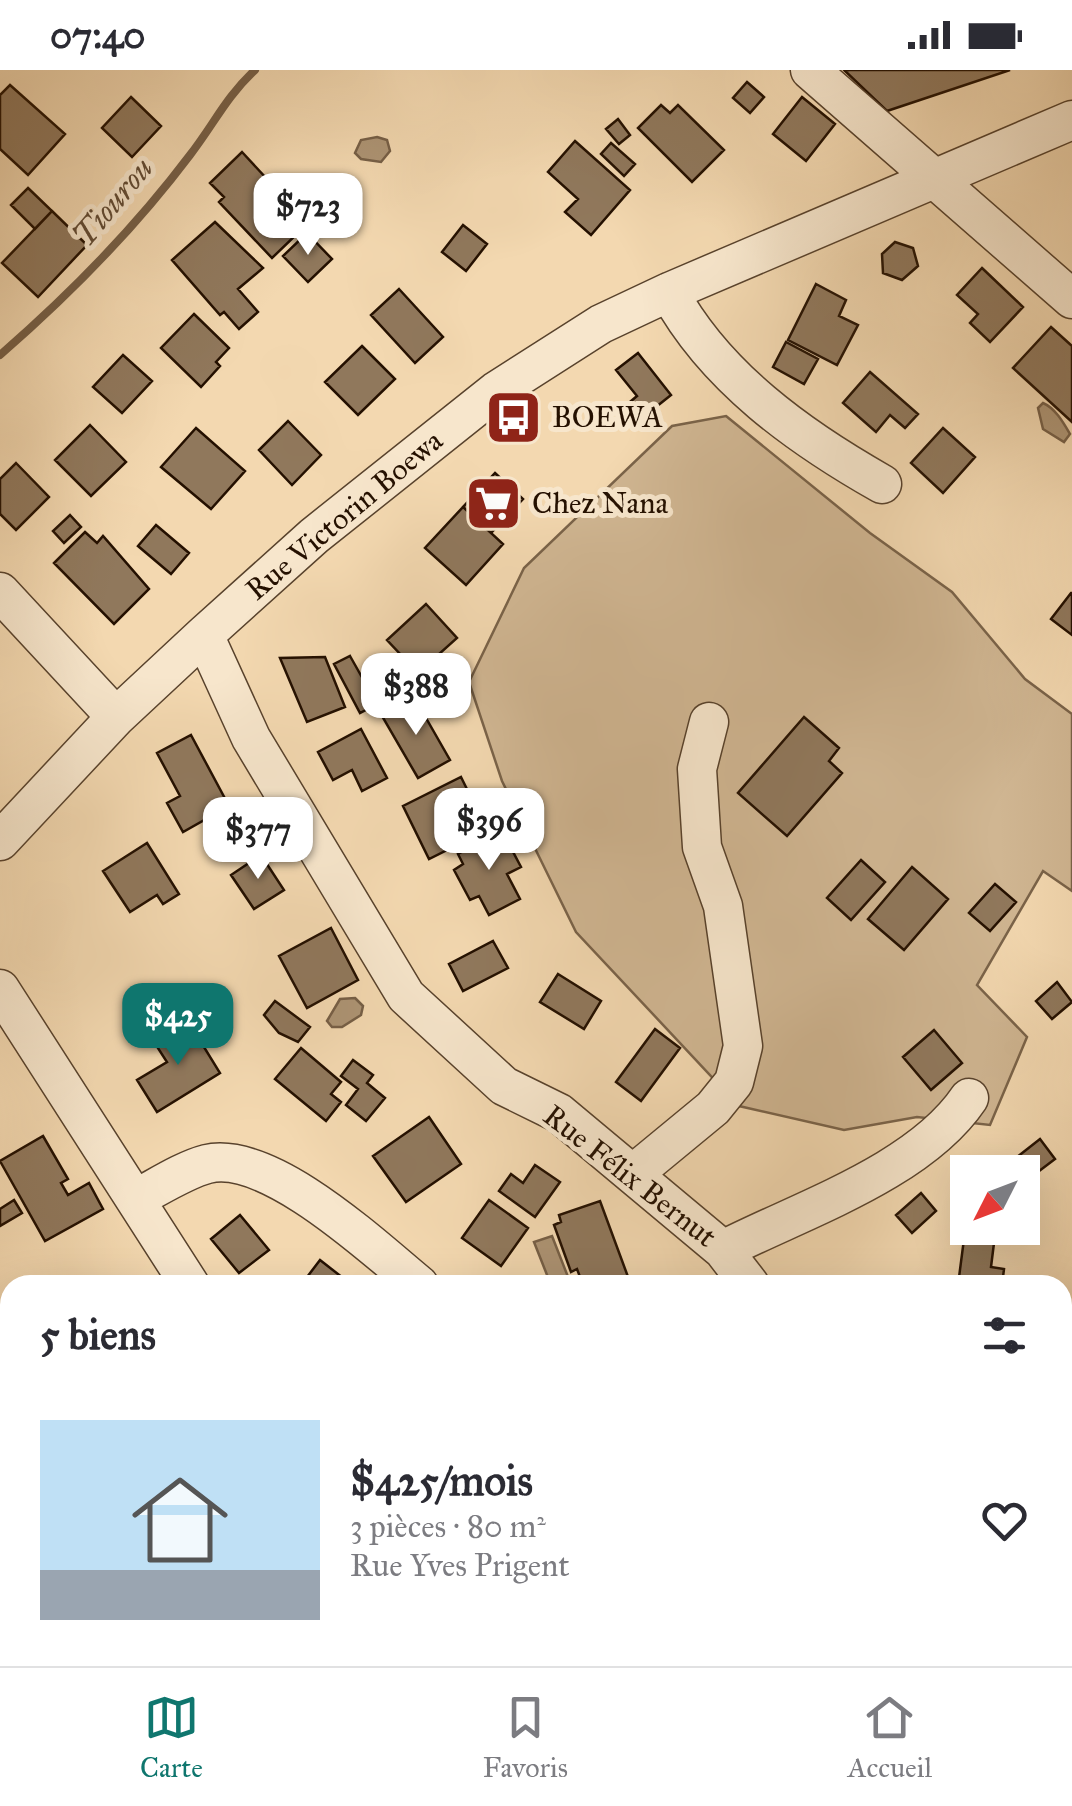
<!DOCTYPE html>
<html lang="fr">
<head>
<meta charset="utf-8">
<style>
	body { margin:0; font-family:"IM FELL Great Primer",serif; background:#f2f2f3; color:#2b2b33; height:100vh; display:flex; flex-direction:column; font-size:38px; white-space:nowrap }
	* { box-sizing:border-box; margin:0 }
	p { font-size:32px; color:#7c7c81 }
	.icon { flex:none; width:55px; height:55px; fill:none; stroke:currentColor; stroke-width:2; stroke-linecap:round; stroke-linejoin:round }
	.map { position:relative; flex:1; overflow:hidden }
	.sheet { position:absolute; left:0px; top:1205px; width:1072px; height:392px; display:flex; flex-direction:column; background:#fff; border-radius:30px 30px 0 0; box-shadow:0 10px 40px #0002 }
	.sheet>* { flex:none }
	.needle { width:65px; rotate:228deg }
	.tools { position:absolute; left:950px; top:1085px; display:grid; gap:20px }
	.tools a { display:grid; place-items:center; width:90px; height:90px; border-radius:0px; background:#fff; box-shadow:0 10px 40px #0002; font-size:50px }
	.price { position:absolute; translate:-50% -85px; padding:0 22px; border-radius:20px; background:#fff; color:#222; font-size:32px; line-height:65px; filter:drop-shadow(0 2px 5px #0008) }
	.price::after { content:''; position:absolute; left:50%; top:60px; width:30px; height:22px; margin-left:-15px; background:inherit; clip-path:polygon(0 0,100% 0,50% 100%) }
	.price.selected { background:#0f766e; color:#fff }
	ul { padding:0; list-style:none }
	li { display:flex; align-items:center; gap:30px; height:250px; padding:0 40px }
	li+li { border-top:2px solid #e1e1e2 }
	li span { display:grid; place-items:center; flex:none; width:280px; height:200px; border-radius:0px; color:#555 }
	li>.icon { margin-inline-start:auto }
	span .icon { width:120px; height:120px; fill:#fffc; stroke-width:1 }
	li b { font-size:42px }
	h2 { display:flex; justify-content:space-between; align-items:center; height:120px; padding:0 40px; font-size:42px }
	.status { display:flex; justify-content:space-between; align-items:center; height:70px; padding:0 50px; background:#fff; direction:ltr }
	.status svg { height:28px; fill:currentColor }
	.tab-bar { display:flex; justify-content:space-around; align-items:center; height:140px; border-top:2px solid #e1e1e2; background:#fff; font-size:28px; color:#7c7c81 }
	.tab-bar a { display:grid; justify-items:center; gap:5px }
	.tab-bar .selected { color:#0f766e }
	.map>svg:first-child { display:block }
	.green { fill:#d0b692; stroke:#7a6349; stroke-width:2.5 }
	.water { fill:#ad9474; stroke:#765f46; stroke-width:2.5 }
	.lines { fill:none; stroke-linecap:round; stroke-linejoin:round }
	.stream { stroke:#765f46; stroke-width:8 }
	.building { fill:#90785c; stroke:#241000; stroke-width:2.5 }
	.minor-casing { stroke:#58422c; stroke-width:41 }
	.minor { stroke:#f7e6cc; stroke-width:38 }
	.labels { text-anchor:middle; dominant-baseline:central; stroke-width:10; stroke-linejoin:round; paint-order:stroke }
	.poi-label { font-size:30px; fill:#241000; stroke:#f7e6cc; text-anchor:start }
	.street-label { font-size:30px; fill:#241000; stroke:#f7e6cc }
	.water-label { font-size:32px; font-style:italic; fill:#624b34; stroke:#f7e6cc }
</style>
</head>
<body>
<div class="status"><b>07:40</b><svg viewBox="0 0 49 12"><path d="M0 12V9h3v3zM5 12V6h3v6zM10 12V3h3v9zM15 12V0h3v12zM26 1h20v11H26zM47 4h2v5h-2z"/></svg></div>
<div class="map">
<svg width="1072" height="1596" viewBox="0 0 1072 1596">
	<rect width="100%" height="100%" fill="#f3d8b0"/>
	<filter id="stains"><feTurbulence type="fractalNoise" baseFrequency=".002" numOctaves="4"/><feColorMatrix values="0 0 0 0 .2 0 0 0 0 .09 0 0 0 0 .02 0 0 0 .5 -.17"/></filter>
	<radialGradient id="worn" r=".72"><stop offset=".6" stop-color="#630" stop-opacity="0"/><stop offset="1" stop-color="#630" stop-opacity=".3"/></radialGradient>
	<path class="green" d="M 726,346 L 870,463 L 952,522 L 1025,609 L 1072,644 L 1072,821 L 1043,801 L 977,915 L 1027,967 L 990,1055 L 917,1047 L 844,1060 L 739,1036 L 576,862 L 502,711 L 469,612 L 524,498 L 672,356 Z"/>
	<path class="water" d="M 377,67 L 387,70 L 390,81 L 381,92 L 361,89 L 355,83 L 361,70 Z
		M 1043,333 C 1055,338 1063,352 1070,364 L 1064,372 L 1043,359 L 1038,338 Z
		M 355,928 L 363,936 L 361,945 L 342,957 L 332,957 L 327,951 L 340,929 Z
		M 552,1166 L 570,1212 L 551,1215 L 534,1172 Z"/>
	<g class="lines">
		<path class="stream" d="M 0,285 C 69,225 135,158 190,85 C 214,54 226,27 255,0"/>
	</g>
	<path class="building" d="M 849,0 L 1010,0 L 887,41 L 845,1 Z
		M 747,12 L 764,27 L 750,43 L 733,28 Z
		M 10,15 L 65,64 L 28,105 L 0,79 L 0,25 Z
		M 131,27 L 161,56 L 132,87 L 102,58 Z
		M 802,27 L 835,54 L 806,91 L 773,64 Z
		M 661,35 L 670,43 L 678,35 L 724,80 L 692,112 L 638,58 Z
		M 618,49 L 630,65 L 619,74 L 606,59 Z
		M 575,71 L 630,120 L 591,165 L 565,142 L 578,129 L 548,102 Z
		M 611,73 L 635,94 L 624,106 L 601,84 Z
		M 242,82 L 279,122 L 270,131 L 299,162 L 272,188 L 219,132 L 224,127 L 210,113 Z
		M 28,118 L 52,141 L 35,159 L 11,135 Z
		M 52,141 L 87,175 L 38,227 L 2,193 Z
		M 215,152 L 263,198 L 238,219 L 258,242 L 239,259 L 224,242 L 220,245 L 172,190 Z
		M 463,155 L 487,174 L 466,201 L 442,182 Z
		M 307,163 L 332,189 L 308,212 L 283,186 Z
		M 895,172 L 913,178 L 918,196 L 902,210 L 883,203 L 882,184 Z
		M 982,198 L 1023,237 L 990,272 L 970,253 L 978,244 L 957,225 Z
		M 816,214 L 846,230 L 839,246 L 858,255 L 837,295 L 788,270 Z
		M 399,219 L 443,267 L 415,293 L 371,245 Z
		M 194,244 L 229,278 L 216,292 L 220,296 L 201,317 L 161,278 Z
		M 1051,257 L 1072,276 L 1072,352 L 1013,298 Z
		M 786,272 L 818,289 L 804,314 L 773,297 Z
		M 362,276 L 395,309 L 358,345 L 325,312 Z
		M 638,283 L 671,325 L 636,353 L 624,337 L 637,326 L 616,300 Z
		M 123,285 L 152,311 L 122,343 L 93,317 Z
		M 870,302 L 918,344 L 905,358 L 890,345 L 876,362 L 843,333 Z
		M 288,351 L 321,385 L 292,415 L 259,380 Z
		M 90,355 L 126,392 L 91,426 L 55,390 Z
		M 196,358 L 245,401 L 211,439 L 161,397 Z
		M 943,358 L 975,387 L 943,423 L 911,393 Z
		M 16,393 L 49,427 L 16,460 L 0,444 L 0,409 Z
		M 495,403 L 523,429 L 491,463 L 463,437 Z
		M 463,437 L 503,474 L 466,515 L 425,478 Z
		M 70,445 L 81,457 L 64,473 L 53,461 Z
		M 156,455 L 189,483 L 171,504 L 138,476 Z
		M 85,462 L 97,473 L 103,466 L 149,519 L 114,554 L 54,493 Z
		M 1071,523 L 1072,523 L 1072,565 L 1051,549 Z
		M 426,534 L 457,568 L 418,603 L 387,570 Z
		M 350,586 L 377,634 L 360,643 L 334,594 Z
		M 325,587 L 345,637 L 307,652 L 280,588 Z
		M 414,627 L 450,690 L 418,708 L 382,646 Z
		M 804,647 L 839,678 L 829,691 L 842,703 L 787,766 L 738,723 Z
		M 361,659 L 387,708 L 362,721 L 352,700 L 333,710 L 318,682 Z
		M 191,665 L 229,736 L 183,762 L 167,733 L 180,726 L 157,683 Z
		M 461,707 L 487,760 L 429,789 L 403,736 Z
		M 502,761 L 521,797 L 507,804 L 520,829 L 489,845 L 479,826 L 470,830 L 454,800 L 463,794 L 458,784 Z
		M 147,773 L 179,824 L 163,834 L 157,825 L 130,842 L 103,801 Z
		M 261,785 L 284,820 L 254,839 L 231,805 Z
		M 861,790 L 885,812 L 851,850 L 827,828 Z
		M 912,797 L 948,829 L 904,880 L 868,849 Z
		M 995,814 L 1016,832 L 990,861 L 969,843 Z
		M 331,858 L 358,910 L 307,938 L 279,886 Z
		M 493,871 L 508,898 L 463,921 L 449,894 Z
		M 558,904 L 601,931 L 584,959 L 540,932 Z
		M 1057,912 L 1072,932 L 1052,949 L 1036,931 Z
		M 275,931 L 310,957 L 298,972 L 279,963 L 264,945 Z
		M 188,951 L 220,1003 L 157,1042 L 137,1010 L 167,992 L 154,972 Z
		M 655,959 L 680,978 L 641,1031 L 616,1012 Z
		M 934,960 L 962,993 L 931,1020 L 903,987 Z
		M 301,978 L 341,1012 L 331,1024 L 341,1032 L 326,1051 L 275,1009 Z
		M 353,990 L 373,1005 L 367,1013 L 385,1028 L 366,1051 L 346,1035 L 358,1019 L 341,1006 Z
		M 429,1047 L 461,1094 L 406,1132 L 373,1086 Z
		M 43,1066 L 68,1109 L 61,1113 L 68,1125 L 89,1113 L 103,1139 L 45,1171 L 0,1091 Z
		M 1040,1069 L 1055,1089 L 1022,1114 L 1022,1102 L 998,1102 Z
		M 535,1095 L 560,1112 L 535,1147 L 499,1121 L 511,1104 L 523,1113 Z
		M 921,1123 L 936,1141 L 912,1163 L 896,1145 Z
		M 14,1130 L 22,1143 L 0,1156 L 0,1139 Z
		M 489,1130 L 528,1158 L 501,1196 L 462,1168 Z
		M 600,1131 L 631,1215 L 583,1215 L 577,1199 L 571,1202 L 554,1155 L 561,1152 L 559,1145 Z
		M 240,1145 L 269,1180 L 239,1203 L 211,1169 Z
		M 964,1169 L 994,1173 L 991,1197 L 1004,1199 L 1002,1215 L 958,1215 Z
		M 320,1190 L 352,1215 L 301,1215 Z
		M 1062,1335 L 1072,1340 L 1072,1381 L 1062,1376 Z
		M 10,1378 L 10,1423 L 0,1426 L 0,1381 Z
		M 1072,1448 L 1072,1507 L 1071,1507 L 1062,1450 Z
		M 0,1561 L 8,1563 L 10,1588 L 16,1588 L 13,1596 L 0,1596 Z
		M 124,1588 L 161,1588 L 167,1589 L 165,1596 L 122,1596 Z
		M 276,1588 L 312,1588 L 313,1596 L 277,1596 Z
		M 354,1588 L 373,1588 L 374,1596 L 354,1596 Z
		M 549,1588 L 573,1588 L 574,1596 L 531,1596 L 550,1595 Z
		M 680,1588 L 728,1588 L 727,1596 L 679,1596 Z
		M 840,1588 L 874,1588 L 874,1596 L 840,1596 Z
		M 999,1588 L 1057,1588 L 1060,1596 L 1002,1596 Z"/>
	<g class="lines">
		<defs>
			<path id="minor" d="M 810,0 L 1072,229
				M 669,222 C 715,307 799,367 882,414
				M 0,522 L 116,647
				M 204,565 L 251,668 L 406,926 L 504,1016 L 559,1043 L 723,1180 L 750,1215
				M 0,771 L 116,647 L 204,565 L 314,466 L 496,321 L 601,254 L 669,222 L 1072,50
				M 0,919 L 190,1215
				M 633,1104 L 713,1038 L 734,1012 L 743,976 L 723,836 L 702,777 L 697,699 L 709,652
				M 137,1128 C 158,1117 184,1100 207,1094 C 269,1079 374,1178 419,1215
				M 723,1180 C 801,1140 919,1102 969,1028
				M 0,1449 L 10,1449
				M 616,1588 L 618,1596
				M 910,1588 L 912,1596
				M 77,1596 L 79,1588
				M 401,1596 L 402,1588"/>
		</defs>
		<use href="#minor" class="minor-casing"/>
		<use href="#minor" class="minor"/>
	</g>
	<defs>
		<symbol id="bus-square" viewBox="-11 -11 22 22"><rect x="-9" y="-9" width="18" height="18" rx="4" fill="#8f2418" stroke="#f7e6cc"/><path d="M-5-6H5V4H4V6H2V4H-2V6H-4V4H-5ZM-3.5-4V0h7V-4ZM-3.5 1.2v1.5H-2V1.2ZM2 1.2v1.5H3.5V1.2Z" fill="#fff"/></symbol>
		<symbol id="supermarket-square" viewBox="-11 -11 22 22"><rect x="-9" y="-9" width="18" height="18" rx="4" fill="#8f2418" stroke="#f7e6cc"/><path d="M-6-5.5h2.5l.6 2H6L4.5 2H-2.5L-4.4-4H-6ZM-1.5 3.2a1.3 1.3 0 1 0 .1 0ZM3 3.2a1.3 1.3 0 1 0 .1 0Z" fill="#fff"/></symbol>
	</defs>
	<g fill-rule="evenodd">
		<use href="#bus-square" x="482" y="316" width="63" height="63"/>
		<use href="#supermarket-square" x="462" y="402" width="63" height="63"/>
	</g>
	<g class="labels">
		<g class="poi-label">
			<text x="552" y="347">BOEWA</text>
			<text x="532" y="433">Chez Nana</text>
		</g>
		<g class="street-label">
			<text transform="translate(344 445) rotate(-40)">Rue Victorin Boewa</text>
			<text transform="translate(630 1106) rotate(38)">Rue Félix Bernut</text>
		</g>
		<g class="water-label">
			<text transform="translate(113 132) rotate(-50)">Tiourou</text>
		</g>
	</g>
	<rect width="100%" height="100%" filter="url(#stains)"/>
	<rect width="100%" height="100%" fill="url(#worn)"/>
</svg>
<div class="tools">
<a><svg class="needle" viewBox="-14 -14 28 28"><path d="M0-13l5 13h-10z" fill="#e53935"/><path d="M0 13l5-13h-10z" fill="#7c7c81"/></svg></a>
</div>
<b class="price" style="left:308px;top:188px">$723</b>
<b class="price" style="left:416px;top:668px">$388</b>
<b class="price" style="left:489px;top:803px">$396</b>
<b class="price" style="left:258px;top:812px">$377</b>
<b class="price selected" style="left:178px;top:998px">$425</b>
<section class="sheet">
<h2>5 biens<svg class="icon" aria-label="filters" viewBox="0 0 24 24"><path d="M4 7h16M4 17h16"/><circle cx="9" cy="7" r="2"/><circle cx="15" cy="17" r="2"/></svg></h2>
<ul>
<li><span style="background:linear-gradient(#bfe0f5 75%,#9aa5b1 0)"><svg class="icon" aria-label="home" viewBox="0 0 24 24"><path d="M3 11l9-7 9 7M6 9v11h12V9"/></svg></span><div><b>$425/mois</b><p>3 pièces · 80 m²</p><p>Rue Yves Prigent</p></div><svg class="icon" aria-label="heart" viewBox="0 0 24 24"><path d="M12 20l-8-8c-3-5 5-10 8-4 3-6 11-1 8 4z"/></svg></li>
</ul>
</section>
</div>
<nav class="tab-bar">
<a class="selected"><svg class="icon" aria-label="map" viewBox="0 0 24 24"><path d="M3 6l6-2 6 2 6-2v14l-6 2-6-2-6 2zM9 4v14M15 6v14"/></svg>Carte</a>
<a><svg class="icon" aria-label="saved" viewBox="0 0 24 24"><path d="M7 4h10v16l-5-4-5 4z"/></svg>Favoris</a>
<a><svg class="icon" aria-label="home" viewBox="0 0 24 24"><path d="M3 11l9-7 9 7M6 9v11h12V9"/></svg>Accueil</a>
</nav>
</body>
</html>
